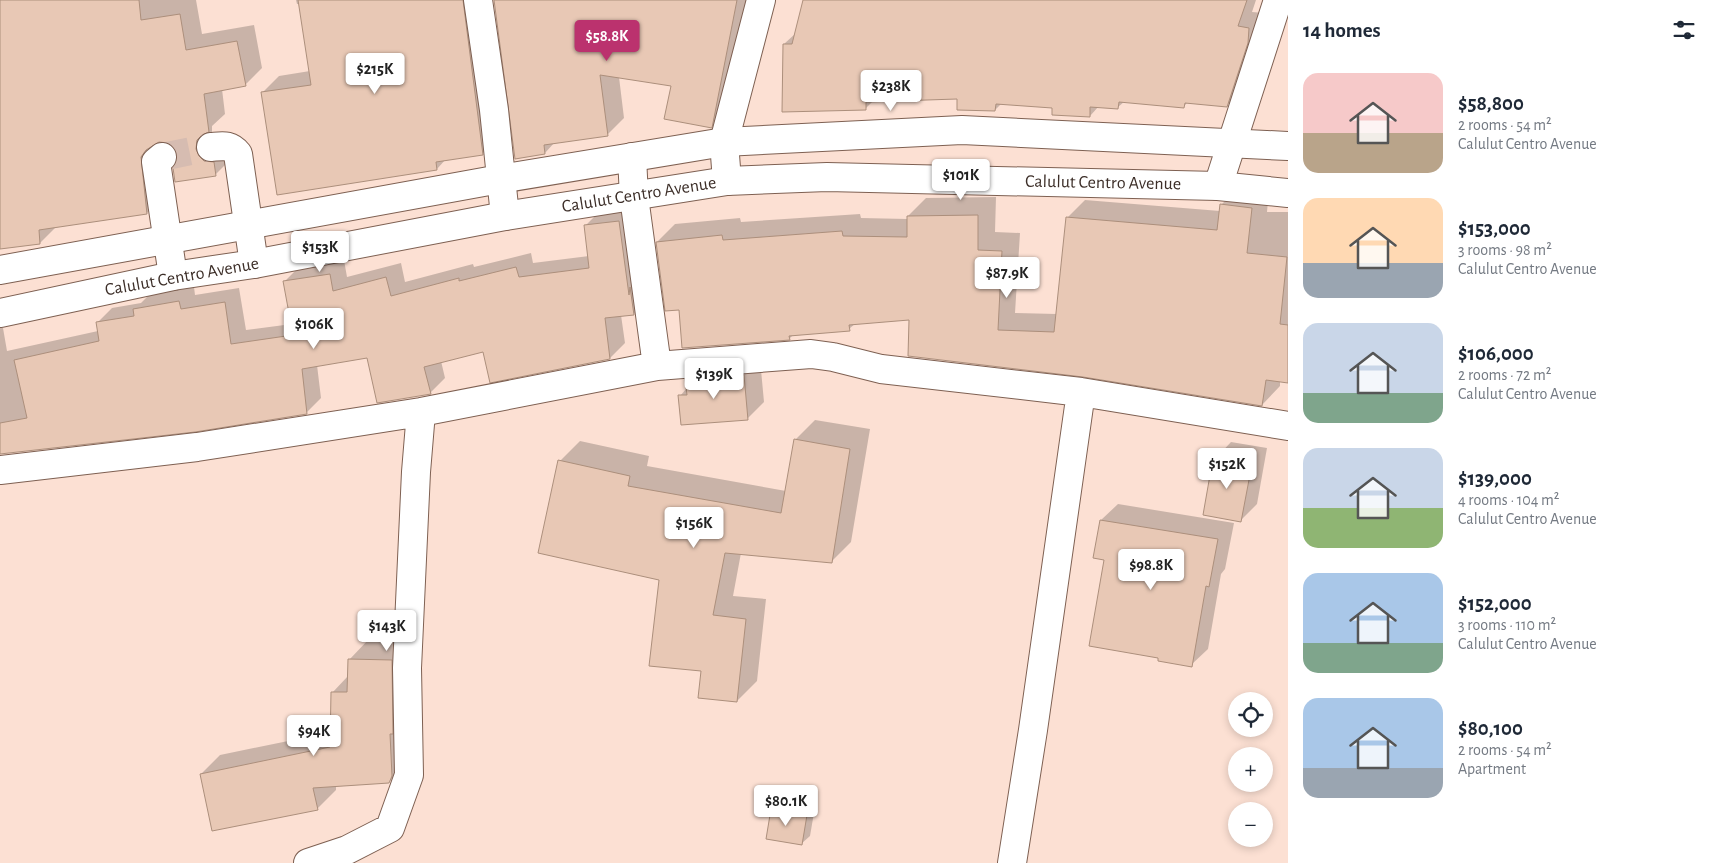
<!DOCTYPE html>
<html lang="en">
<head>
<meta charset="utf-8">
<style>
	body { margin:0; font-family:"Alegreya Sans",sans-serif; background:#f2f2f3; color:#1f2937; height:100vh; display:flex; flex-direction:column; font-size:19px; white-space:nowrap }
	* { box-sizing:border-box; margin:0 }
	p { font-size:16px; color:#747a83 }
	.icon { flex:none; width:28px; height:28px; fill:none; stroke:currentColor; stroke-width:2; stroke-linecap:round; stroke-linejoin:round }
	.map { position:relative; flex:1; overflow:hidden }
	.details { display:flex; flex-direction:column; background:#fff; width:425px }
	.details>* { flex:none }
	.tools { position:absolute; left:1228px; top:692px; display:grid; gap:10px }
	.tools a { display:grid; place-items:center; width:45px; height:45px; border-radius:50%; background:#fff; box-shadow:0 2px 8px #0003; font-size:25px }
	.price { position:absolute; translate:-50% -42px; padding:0 11px; border-radius:5px; background:#fff; color:#222; font-size:16px; line-height:32px; filter:drop-shadow(0 1px 2px #0008) }
	.price::after { content:''; position:absolute; left:50%; top:30px; width:15px; height:11px; margin-left:-8px; background:inherit; clip-path:polygon(0 0,100% 0,50% 100%) }
	.price.selected { background:#bb326e; color:#fff }
	ul { padding:0; list-style:none }
	li { display:flex; align-items:center; gap:15px; height:125px; padding:0 15px }
	li span { display:grid; place-items:center; flex:none; width:140px; height:100px; border-radius:15px; color:#555 }
	li>.icon { margin-inline-start:auto }
	span .icon { width:60px; height:60px; fill:#fffc; stroke-width:1 }
	li b { font-size:21px }
	h2 { display:flex; justify-content:space-between; align-items:center; height:60px; padding:0 15px; font-size:21px }
	main { display:flex; flex:1; min-height:0 }
	.map>svg:first-child { display:block }
	.shadow { fill:#0003 }
	.building { fill:#e8c8b5; stroke:#ac8f7c }
	.lines { fill:none; stroke-linecap:round; stroke-linejoin:round }
	.minor-tunnel { stroke:#d6bcb1; stroke-width:28; stroke-dasharray:28 14; stroke-linecap:butt }
	.minor-casing { stroke:#7e6052; stroke-width:30 }
	.major-casing { stroke:#7e6052; stroke-width:30 }
	.minor { stroke:#fff; stroke-width:28 }
	.major { stroke:#fff; stroke-width:28 }
	.labels { text-anchor:middle; dominant-baseline:central; stroke-width:4; stroke-linejoin:round; paint-order:stroke }
	.street-label { font-size:18px; fill:#3c2e28; stroke:#fff }
</style>
</head>
<body>
<main>
<div class="map">
<svg width="1288" height="863" viewBox="0 0 1288 863">
	<rect width="100%" height="100%" fill="#fce0d3"/>
	<path class="shadow" d="M 0,0 L 196,0 L 202,34 L 254,25 L 262,68 L 245,85 L 222,89 L 225,114 L 212,126 L 212,132 L 215,140 L 232,158 L 215,175 L 178,162 L 179,154 L 175,147 L 168,141 L 157,141 L 163,196 L 147,213 L 57,226 L 40,243 L 0,247 Z
		M 296,0 L 481,0 L 499,137 L 482,154 L 446,159 L 437,169 L 262,93 L 279,76 L 310,71 L 300,4 L 297,4 Z
		M 495,0 L 750,0 L 728,110 L 711,126 L 673,85 L 619,77 L 624,118 L 607,135 L 555,142 L 545,153 Z
		M 804,0 L 1256,0 L 1252,12 L 1264,13 L 1242,91 L 1226,106 L 1188,102 L 1184,106 L 1125,101 L 1117,108 L 1099,106 L 1090,116 L 1054,107 L 1002,103 L 995,110 L 959,98 L 874,100 L 865,109 L 784,44 L 796,33 Z
		M 1239,187 L 1269,190 L 1267,212 L 1288,212 L 1288,382 L 1280,381 L 1280,386 L 1262,405 L 911,319 L 856,323 L 849,329 L 794,334 L 789,339 L 680,308 L 657,242 L 675,224 L 740,218 L 741,222 L 860,214 L 861,218 L 908,219 L 908,216 L 926,198 L 996,197 L 995,232 L 1020,233 L 1015,313 L 1057,314 L 1067,218 L 1085,200 L 1220,211 L 1221,205 Z
		M 633,207 L 648,299 L 634,314 L 621,315 L 625,343 L 610,358 L 484,350 L 441,361 L 445,378 L 430,393 L 368,356 L 317,365 L 321,398 L 306,413 L 0,453 L 0,328 L 3,328 L 7,351 L 98,331 L 97,323 L 112,308 L 141,303 L 149,295 L 194,287 L 195,295 L 239,288 L 246,330 L 292,324 L 284,282 L 299,267 L 344,260 L 347,277 L 401,263 L 405,282 L 473,264 L 474,267 L 531,253 L 533,263 L 589,256 L 585,226 L 600,211 Z
		M 760,359 L 764,402 L 747,419 L 680,396 L 687,388 L 687,380 L 703,364 Z
		M 815,420 L 870,429 L 851,542 L 831,562 L 741,553 L 733,596 L 766,599 L 757,681 L 737,701 L 702,670 L 661,579 L 560,461 L 580,441 L 649,456 L 647,466 L 786,491 L 795,440 Z
		M 1231,442 L 1267,448 L 1257,504 L 1241,520 L 1215,459 Z
		M 1118,504 L 1234,523 L 1225,569 L 1221,574 L 1208,649 L 1191,665 L 1106,559 L 1101,520 Z
		M 368,640 L 410,641 L 408,763 L 389,782 L 336,785 L 336,790 L 317,809 L 201,774 L 220,755 L 332,732 L 332,693 L 348,676 L 349,660 Z
		M 780,802 L 815,807 L 810,836 L 801,844 L 772,810 Z"/>
	<path class="building" d="M 0,0 L 139,0 L 141,20 L 180,14 L 186,50 L 237,41 L 246,86 L 204,94 L 209,132 L 202,135 L 197,140 L 196,149 L 199,156 L 204,161 L 214,162 L 216,176 L 175,182 L 173,168 L 177,162 L 177,154 L 174,147 L 168,143 L 159,142 L 146,150 L 141,157 L 147,214 L 39,230 L 40,244 L 0,249 Z
		M 298,0 L 463,0 L 483,155 L 436,162 L 437,170 L 277,195 L 261,92 L 311,85 Z
		M 494,0 L 737,0 L 712,128 L 664,119 L 671,86 L 600,75 L 608,136 L 544,145 L 545,154 L 515,159 Z
		M 803,0 L 1247,0 L 1238,26 L 1249,28 L 1248,43 L 1227,107 L 1185,103 L 1184,108 L 1119,102 L 1118,109 L 1090,107 L 1090,117 L 1052,115 L 1052,108 L 996,104 L 995,111 L 957,110 L 957,99 L 866,102 L 866,110 L 782,112 L 783,44 L 792,44 Z
		M 1220,204 L 1252,208 L 1247,253 L 1287,257 L 1280,324 L 1288,325 L 1288,383 L 1266,380 L 1262,406 L 1083,377 L 908,356 L 909,320 L 849,325 L 850,331 L 789,336 L 790,340 L 682,348 L 679,310 L 665,311 L 656,242 L 722,235 L 723,240 L 842,231 L 843,236 L 907,237 L 907,216 L 978,215 L 978,250 L 1002,251 L 998,330 L 1054,332 L 1066,217 L 1217,230 Z
		M 619,221 L 629,295 L 630,287 L 634,315 L 605,318 L 610,359 L 490,383 L 483,352 L 424,367 L 431,394 L 377,403 L 367,358 L 302,369 L 307,414 L 195,432 L 0,454 L 0,423 L 27,418 L 14,360 L 99,341 L 96,322 L 134,316 L 133,309 L 179,301 L 181,309 L 225,302 L 231,344 L 293,335 L 283,281 L 330,274 L 333,291 L 386,277 L 391,296 L 459,278 L 459,281 L 516,267 L 519,277 L 589,268 L 584,225 Z
		M 744,375 L 748,420 L 681,425 L 678,395 L 687,395 L 685,379 Z
		M 794,439 L 850,449 L 832,563 L 725,553 L 713,615 L 746,619 L 737,702 L 698,698 L 701,671 L 649,666 L 659,580 L 538,553 L 558,460 L 630,476 L 628,486 L 781,513 Z
		M 1213,458 L 1252,464 L 1241,522 L 1203,515 Z
		M 1100,520 L 1218,539 L 1209,587 L 1206,586 L 1192,667 L 1158,661 L 1158,658 L 1089,646 L 1104,560 L 1093,558 Z
		M 348,659 L 392,660 L 393,734 L 390,734 L 392,776 L 389,783 L 313,788 L 318,810 L 212,831 L 200,774 L 330,747 L 331,692 L 347,692 Z
		M 771,809 L 807,815 L 802,845 L 766,839 Z"/>
	<g class="lines">
		<path class="minor-tunnel" d="M 162,157 L 211,147"/>
		<defs>
			<path id="minor" d="M 478,0 L 494,110 L 505,216
				M 211,147 C 223,146 230,144 238,154 L 254,264
				M 162,157 L 156,162 L 173,276
				M 632,157 L 634,197 L 657,366
				M 727,181 L 724,142 L 761,0
				M 1218,186 L 1278,0
				M 0,470 L 197,447 L 421,412 L 657,366 L 811,354 L 833,357 L 881,369 L 1081,392 L 1288,426
				M 308,863 L 347,850 L 390,828 L 409,775 L 407,668 L 416,472 L 421,412
				M 1012,863 L 1033,730 L 1081,392"/>
			<path id="major" d="M 0,270 L 500,179 L 724,142 L 962,130 L 1288,146
				M 0,313 L 173,276 L 254,264 L 505,216 L 727,181 L 827,177 L 1218,186 L 1288,193"/>
		</defs>
		<use href="#minor" class="minor-casing"/>
		<use href="#major" class="major-casing"/>
		<use href="#minor" class="minor"/>
		<use href="#major" class="major"/>
	</g>
	<g class="labels">
		<g class="street-label">
			<text transform="translate(1103 183) rotate(1)">Calulut Centro Avenue</text>
			<text transform="translate(639 195) rotate(-9)">Calulut Centro Avenue</text>
			<text transform="translate(182 277) rotate(-10)">Calulut Centro Avenue</text>
		</g>
	</g>
</svg>
<div class="tools">
<a><svg class="icon" aria-label="locate" viewBox="0 0 24 24"><circle cx="12" cy="12" r="6"/><path d="M12 2v4M12 18v4M2 12h4M18 12h4"/></svg></a>
<a>+</a>
<a>−</a>
</div>
<b class="price selected" style="left:607px;top:62px">$58.8K</b>
<b class="price" style="left:375px;top:95px">$215K</b>
<b class="price" style="left:891px;top:112px">$238K</b>
<b class="price" style="left:961px;top:201px">$101K</b>
<b class="price" style="left:320px;top:273px">$153K</b>
<b class="price" style="left:1007px;top:299px">$87.9K</b>
<b class="price" style="left:314px;top:350px">$106K</b>
<b class="price" style="left:714px;top:400px">$139K</b>
<b class="price" style="left:1227px;top:490px">$152K</b>
<b class="price" style="left:694px;top:549px">$156K</b>
<b class="price" style="left:1151px;top:591px">$98.8K</b>
<b class="price" style="left:387px;top:652px">$143K</b>
<b class="price" style="left:314px;top:757px">$94K</b>
<b class="price" style="left:786px;top:827px">$80.1K</b>
</div>
<section class="details">
<h2>14 homes<svg class="icon" aria-label="filters" viewBox="0 0 24 24"><path d="M4 7h16M4 17h16"/><circle cx="9" cy="7" r="2"/><circle cx="15" cy="17" r="2"/></svg></h2>
<ul>
<li><span style="background:linear-gradient(#f6c9c9 60%,#b9a48a 0)"><svg class="icon" aria-label="home" viewBox="0 0 24 24"><path d="M3 11l9-7 9 7M6 9v11h12V9"/></svg></span><div><b>$58,800</b><p>2 rooms · 54 m²</p><p>Calulut Centro Avenue</p></div></li>
<li><span style="background:linear-gradient(#ffd9b3 65%,#9aa5b1 0)"><svg class="icon" aria-label="home" viewBox="0 0 24 24"><path d="M3 11l9-7 9 7M6 9v11h12V9"/></svg></span><div><b>$153,000</b><p>3 rooms · 98 m²</p><p>Calulut Centro Avenue</p></div></li>
<li><span style="background:linear-gradient(#c9d6e8 70%,#7fa58c 0)"><svg class="icon" aria-label="home" viewBox="0 0 24 24"><path d="M3 11l9-7 9 7M6 9v11h12V9"/></svg></span><div><b>$106,000</b><p>2 rooms · 72 m²</p><p>Calulut Centro Avenue</p></div></li>
<li><span style="background:linear-gradient(#c9d6e8 60%,#8fb573 0)"><svg class="icon" aria-label="home" viewBox="0 0 24 24"><path d="M3 11l9-7 9 7M6 9v11h12V9"/></svg></span><div><b>$139,000</b><p>4 rooms · 104 m²</p><p>Calulut Centro Avenue</p></div></li>
<li><span style="background:linear-gradient(#a9c7e8 70%,#7fa58c 0)"><svg class="icon" aria-label="home" viewBox="0 0 24 24"><path d="M3 11l9-7 9 7M6 9v11h12V9"/></svg></span><div><b>$152,000</b><p>3 rooms · 110 m²</p><p>Calulut Centro Avenue</p></div></li>
<li><span style="background:linear-gradient(#a9c7e8 70%,#9aa5b1 0)"><svg class="icon" aria-label="home" viewBox="0 0 24 24"><path d="M3 11l9-7 9 7M6 9v11h12V9"/></svg></span><div><b>$80,100</b><p>2 rooms · 54 m²</p><p>Apartment</p></div></li>
</ul>
</section>
</main>
</body>
</html>
